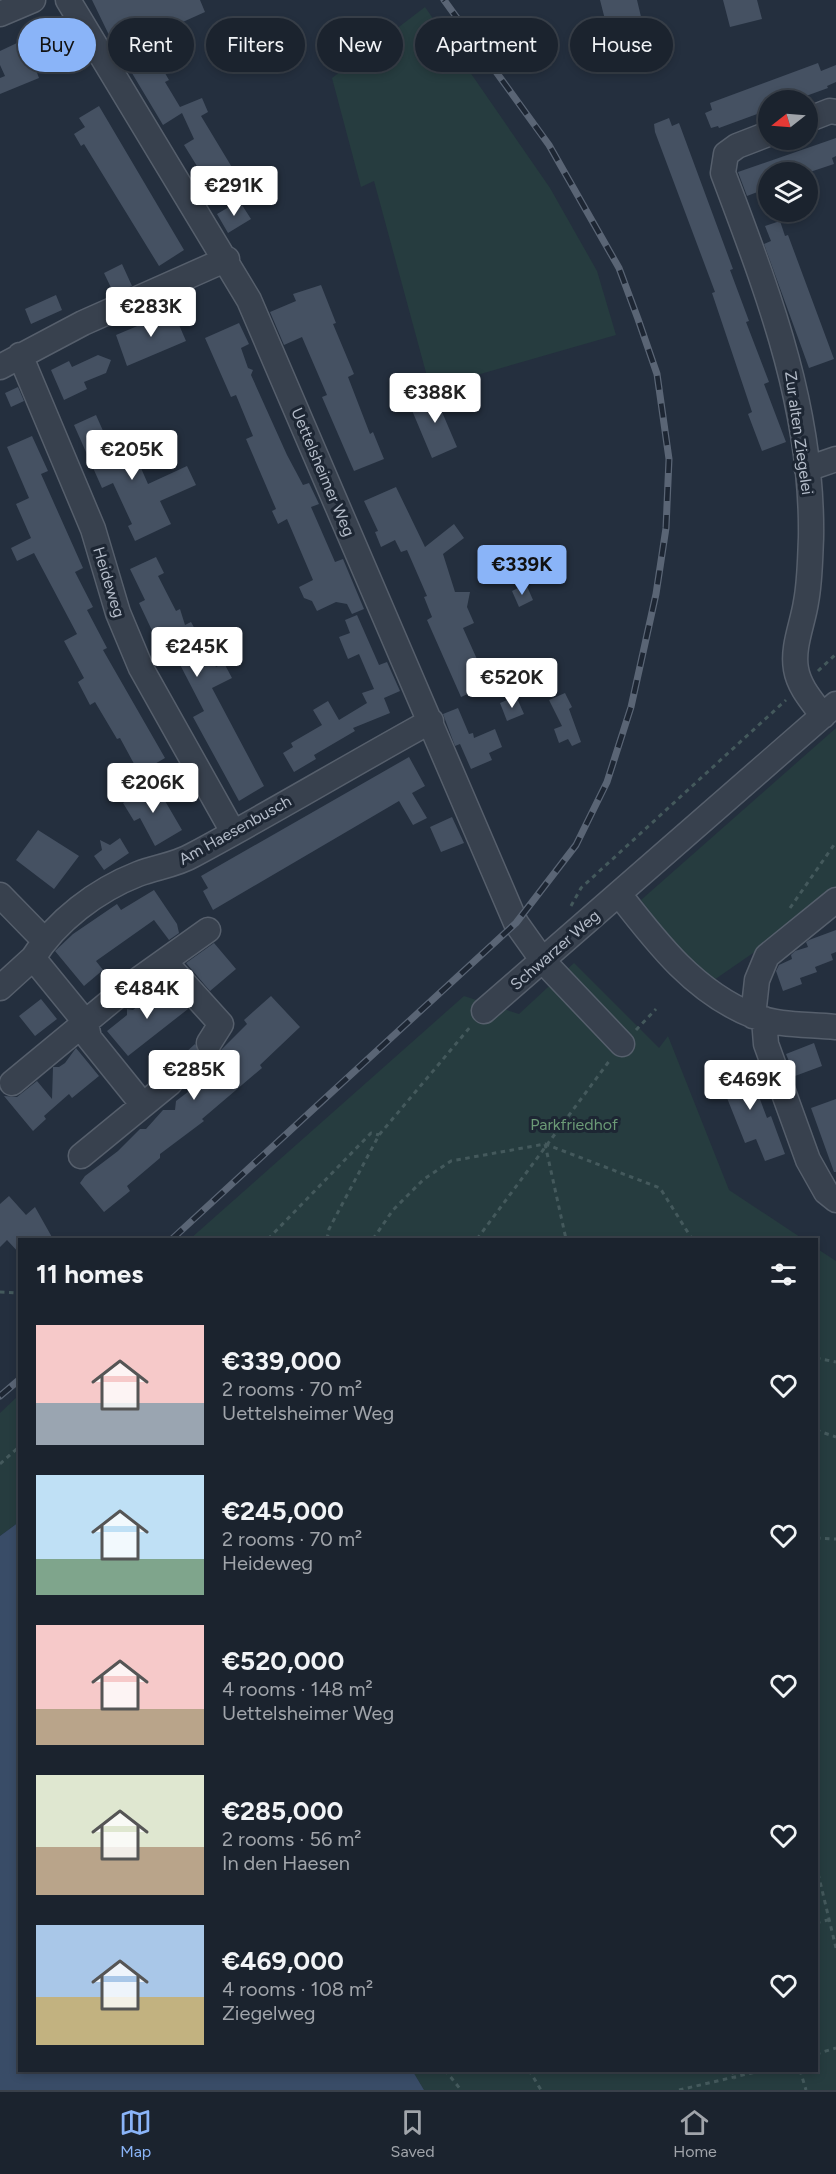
<!DOCTYPE html>
<html lang="en">
<head>
<meta charset="utf-8">
<style>
	body { margin:0; font-family:Figtree,sans-serif; background:#282f3a; color:#f1f3f6; height:100vh; display:flex; flex-direction:column; font-size:22px; white-space:nowrap }
	* { box-sizing:border-box; margin:0 }
	p { font-size:20px; color:#a0a4aa }
	.icon { flex:none; width:33px; height:33px; fill:none; stroke:currentColor; stroke-width:2; stroke-linecap:round; stroke-linejoin:round }
	.map { position:relative; flex:1; overflow:hidden }
	.drawer { position:absolute; left:18px; top:1238px; width:800px; height:834px; display:flex; flex-direction:column; background:#1b232e; border-radius:0px; box-shadow:0 3px 9px #0003,0 0 0 2px #39404a }
	.drawer>* { flex:none }
	.hud { position:absolute; left:18px; top:18px; width:801px; height:54px; display:flex; gap:12px }
	.needle { width:39px; rotate:253deg }
	.controls { position:absolute; left:758px; top:90px; display:grid; gap:12px }
	.controls a { display:grid; place-items:center; width:60px; height:60px; border-radius:50%; background:#1b232e; box-shadow:0 3px 9px #0003,0 0 0 2px #39404a; font-size:30px }
	.price { position:absolute; translate:-50% -51px; padding:0 14px; border-radius:6px; background:#fff; color:#222; font-size:20px; line-height:39px; filter:drop-shadow(0 2px 3px #0008) }
	.price::after { content:''; position:absolute; left:50%; top:36px; width:18px; height:14px; margin-left:-9px; background:inherit; clip-path:polygon(0 0,100% 0,50% 100%) }
	.price.current { background:#8ab4f8; color:#111 }
	ul { padding:0; list-style:none }
	li { display:flex; align-items:center; gap:18px; height:150px; padding:0 18px }
	li span { display:grid; place-items:center; flex:none; width:168px; height:120px; border-radius:0px; color:#555 }
	li>.icon { margin-inline-start:auto }
	span .icon { width:72px; height:72px; fill:#fffc; stroke-width:1 }
	li b { font-size:26px }
	h2 { display:flex; justify-content:space-between; align-items:center; height:72px; padding:0 18px; font-size:26px }
	.tag { padding:0 21px; border-radius:27px; background:#1b232e; box-shadow:0 3px 9px #0003,0 0 0 2px #39404a; font-size:21px; line-height:54px }
	.tag.current { background:#8ab4f8; color:#111 }
	.tabs { display:flex; justify-content:space-around; align-items:center; height:84px; border-top:2px solid #39404a; background:#1b232e; font-size:16px; color:#a0a4aa }
	.tabs a { display:grid; justify-items:center; gap:3px }
	.tabs .current { color:#8ab4f8 }
	.map>svg:first-child { display:block }
	.green { fill:#263c3f }
	.water { fill:#394c67 }
	.building { fill:#455162 }
	.lines { fill:none; stroke-linecap:round; stroke-linejoin:round }
	.minor-casing { stroke:#565f6c; stroke-width:27 }
	.path { stroke:#44595c; stroke-width:3; stroke-dasharray:4.5 4.5; stroke-linecap:butt }
	.minor { stroke:#38414e; stroke-width:24 }
	.rail-casing { stroke:#5a6575; stroke-width:7 }
	.rail { stroke:#1d2633; stroke-width:4.5; stroke-dasharray:14; stroke-linecap:butt }
	.labels { text-anchor:middle; dominant-baseline:central; stroke-width:6; stroke-linejoin:round; paint-order:stroke }
	.street-label { font-size:16px; fill:#b4bcc9; stroke:#1d2633 }
	.park-label { font-size:16px; fill:#6b9a76; stroke:#1d2633 }
</style>
</head>
<body>
<div class="map">
<svg width="836" height="2090" viewBox="0 0 836 2090">
	<rect width="100%" height="100%" fill="#242f3e"/>
	<path class="green" d="M 425,7 L 550,188 L 597,271 L 616,335 L 442,385 L 438,375 L 428,380 L 374,181 L 361,187 L 332,78 Z
		M 836,728 L 836,896 L 714,980 L 673,942 L 641,900 Z
		M 574,963 L 659,1048 L 668,1036 L 729,1190 L 803,1239 L 190,1239 L 464,996 L 519,1014 Z
		M 816,1248 L 836,1261 L 836,2090 L 424,2090 L 412,2070 L 816,2070 Z
		M 19,1395 L 19,1522 L 0,1536 L 0,1413 Z"/>
	<path class="water" d="M 19,1522 L 20,2070 L 412,2070 L 424,2090 L 0,2090 L 0,1536 Z"/>
	<path class="building" d="M 92,0 L 200,0 L 205,12 L 145,39 L 169,80 L 165,82 L 180,107 L 202,98 L 208,112 L 201,116 L 233,169 L 208,184 L 184,145 L 194,139 L 182,113 L 163,125 L 108,33 Z
		M 600,0 L 637,0 L 648,46 L 614,55 Z
		M 723,0 L 757,0 L 762,19 L 730,27 Z
		M 51,27 L 61,50 L 33,62 L 39,78 L 0,94 L 0,78 L 5,76 L 0,65 L 0,51 Z
		M 818,63 L 821,71 L 836,65 L 836,82 L 827,86 L 828,88 L 795,100 L 768,100 L 768,110 L 719,128 L 718,126 L 711,128 L 705,113 L 712,110 L 710,103 Z
		M 99,106 L 184,250 L 159,266 L 84,144 L 81,146 L 74,134 L 85,127 L 79,118 Z
		M 669,118 L 672,126 L 679,123 L 733,269 L 730,270 L 749,321 L 746,322 L 769,382 L 764,384 L 786,442 L 762,451 L 748,414 L 752,412 L 712,293 L 715,292 L 655,132 L 654,124 Z
		M 836,138 L 836,156 L 832,158 L 834,164 L 810,172 L 768,172 L 768,188 L 747,196 L 738,172 Z
		M 234,204 L 236,208 L 242,205 L 251,219 L 228,233 L 217,214 Z
		M 780,221 L 785,236 L 788,235 L 834,359 L 809,368 L 764,244 L 771,241 L 765,226 Z
		M 122,264 L 132,286 L 114,294 L 104,273 Z
		M 321,285 L 336,323 L 333,324 L 354,374 L 348,377 L 370,434 L 373,432 L 384,459 L 354,471 L 322,397 L 327,395 L 302,337 L 284,345 L 270,312 L 296,301 L 293,294 Z
		M 56,295 L 62,310 L 31,324 L 25,309 Z
		M 173,311 L 186,341 L 127,366 L 116,335 Z
		M 239,323 L 249,344 L 241,348 L 248,368 L 253,370 L 251,375 L 287,455 L 303,485 L 309,483 L 319,504 L 311,507 L 335,562 L 343,559 L 364,609 L 352,614 L 347,604 L 336,602 L 317,611 L 312,601 L 304,598 L 299,587 L 313,580 L 287,519 L 278,524 L 272,511 L 276,509 L 246,439 L 253,436 L 236,395 L 231,397 L 205,338 Z
		M 98,355 L 111,360 L 106,373 L 84,382 L 87,389 L 64,400 L 51,370 L 69,361 L 72,367 Z
		M 18,387 L 24,401 L 11,407 L 5,393 Z
		M 439,388 L 449,409 L 442,412 L 457,447 L 432,458 L 411,408 L 429,400 L 426,394 Z
		M 96,415 L 115,458 L 133,450 L 148,484 L 187,466 L 196,485 L 160,501 L 171,524 L 135,541 L 128,526 L 132,524 L 113,483 L 102,488 L 74,425 Z
		M 32,436 L 48,471 L 41,474 L 83,568 L 75,572 L 93,607 L 87,610 L 107,648 L 103,650 L 165,758 L 139,773 L 120,738 L 117,739 L 95,702 L 90,705 L 78,682 L 84,678 L 64,641 L 77,634 L 34,553 L 17,561 L 11,548 L 31,538 L 16,504 L 29,498 L 7,447 Z
		M 396,487 L 425,547 L 454,524 L 464,538 L 443,554 L 455,592 L 470,592 L 467,607 L 474,623 L 463,628 L 485,677 L 475,681 L 479,689 L 461,697 L 427,620 L 432,617 L 424,597 L 427,596 L 407,550 L 401,552 L 395,540 L 381,547 L 375,532 L 378,531 L 364,501 Z
		M 156,557 L 164,573 L 158,576 L 176,611 L 180,609 L 185,625 L 191,622 L 216,667 L 224,663 L 232,678 L 212,688 L 264,786 L 239,801 L 193,717 L 204,711 L 174,653 L 165,658 L 139,603 L 145,600 L 130,569 Z
		M 526,584 L 533,600 L 519,607 L 512,591 Z
		M 357,615 L 379,665 L 387,662 L 400,691 L 384,698 L 390,713 L 353,728 L 355,731 L 314,755 L 316,759 L 294,772 L 283,753 L 293,747 L 291,743 L 322,725 L 313,710 L 328,701 L 339,720 L 367,703 L 362,693 L 374,689 L 359,654 L 348,659 L 339,637 L 350,633 L 345,620 Z
		M 565,693 L 572,707 L 569,709 L 581,742 L 572,746 L 568,739 L 559,743 L 554,729 L 562,726 L 549,700 Z
		M 516,696 L 524,714 L 507,721 L 500,703 Z
		M 458,708 L 469,734 L 473,733 L 474,738 L 495,729 L 502,747 L 489,753 L 492,760 L 471,769 L 460,744 L 455,746 L 443,714 Z
		M 409,757 L 425,786 L 412,793 L 427,818 L 413,825 L 399,801 L 213,910 L 203,891 L 208,888 L 201,876 Z
		M 154,782 L 182,830 L 155,846 L 140,818 L 134,821 L 123,803 Z
		M 452,817 L 464,843 L 441,852 L 430,827 Z
		M 38,830 L 79,856 L 54,889 L 16,860 Z
		M 120,838 L 129,853 L 104,870 L 94,856 L 102,850 L 100,840 L 110,845 Z
		M 154,890 L 177,924 L 179,933 L 169,940 L 154,920 L 96,961 L 103,970 L 84,986 L 55,951 L 73,934 L 117,904 L 121,910 Z
		M 836,930 L 836,952 L 831,954 L 833,960 L 815,967 L 817,972 L 800,978 L 802,984 L 783,991 L 776,971 L 779,965 L 792,959 L 791,955 L 795,951 L 808,947 L 806,942 L 809,940 Z
		M 214,943 L 236,969 L 210,991 L 186,963 Z
		M 165,983 L 188,1009 L 128,1056 L 107,1031 L 127,1015 L 127,1009 L 133,1010 Z
		M 271,996 L 300,1027 L 260,1065 L 262,1068 L 202,1119 L 204,1121 L 160,1154 L 160,1158 L 127,1186 L 130,1191 L 104,1212 L 80,1183 L 85,1176 L 118,1151 L 140,1129 L 146,1129 L 163,1110 L 175,1110 L 176,1101 L 205,1079 L 184,1054 L 195,1044 L 202,1055 L 209,1059 L 216,1055 L 247,1024 L 244,1020 Z
		M 41,999 L 57,1019 L 35,1036 L 19,1016 Z
		M 814,1043 L 822,1066 L 795,1076 L 786,1054 Z
		M 76,1048 L 99,1076 L 72,1098 L 69,1094 L 44,1116 L 46,1119 L 33,1131 L 4,1096 L 17,1097 L 37,1081 L 52,1099 L 53,1067 L 59,1067 L 65,1063 Z
		M 746,1062 L 767,1118 L 771,1116 L 785,1154 L 765,1161 L 756,1139 L 745,1143 L 717,1073 Z
		M 836,1099 L 836,1172 L 834,1172 L 811,1108 Z
		M 9,1196 L 26,1215 L 35,1207 L 53,1239 L 20,1239 L 20,1254 L 7,1240 L 0,1247 L 0,1204 Z"/>
	<g class="lines">
		<defs>
			<path id="minor" d="M 68,0 L 249,300 L 516,923 L 543,961 L 622,1044
				M 0,14 L 33,0
				M 807,120 L 830,111 L 836,112
				M 768,134 L 737,146 L 726,154 L 723,173 C 768,293 813,407 811,538 C 810,559 810,581 806,602 C 803,623 792,647 796,669 C 799,687 812,701 823,716
				M 20,355 L 93,529 L 118,613 L 141,668 L 233,832
				M 0,367 L 83,323 L 227,259
				M 807,469 L 836,459
				M 619,894 C 656,942 695,993 754,1016 C 778,1026 810,1024 836,1027
				M 0,895 L 44,940
				M 165,962 L 221,1024 L 209,1043
				M 0,988 L 33,958
				M 484,1011 L 836,704
				M 753,1016 L 757,980 L 767,956 L 836,900
				M 764,1019 L 766,1044 L 808,1160 L 826,1192 L 836,1200
				M 12,1083 L 128,987 L 208,930
				M 143,1105 L 89,1038 L 86,1023 L 33,958 C 56,921 97,890 138,874 C 156,867 176,865 193,855 C 273,812 351,765 431,721
				M 81,1156 L 170,1083"/>
		</defs>
		<use href="#minor" class="minor-casing"/>
		<path class="path" d="M 818,671 L 836,654
			M 571,906 L 581,888 L 786,700
			M 790,908 L 836,842
			M 636,1030 L 656,1009
			M 545,1144 L 566,1239
			M 268,1239 L 371,1133 L 379,1135
			M 327,1239 L 329,1229 L 379,1135 L 471,1026
			M 373,1239 L 393,1210 L 424,1179 L 451,1161 L 545,1144 L 660,1188 L 692,1239
			M 477,1239 L 610,1060
			M 0,1292 L 20,1293
			M 816,1358 L 836,1362
			M 816,1430 L 836,1437
			M 0,1464 L 20,1446
			M 816,1538 L 836,1539
			M 816,1865 L 836,1948
			M 816,1923 L 828,1920
			M 816,2054 L 836,2048
			M 445,2070 L 461,2090
			M 529,2070 L 541,2090
			M 732,2070 L 735,2079
			M 800,2070 L 806,2090
			M 679,2090 L 764,2070"/>
		<use href="#minor" class="minor"/>
		<defs>
			<path id="rail" d="M 172,1239 L 516,923 L 576,845 L 607,782 L 631,707 L 656,594 L 666,528 L 669,459 L 657,374 L 638,319 L 619,268 L 549,145 L 444,0
				M 0,1396 L 20,1379"/>
		</defs>
		<use href="#rail" class="rail-casing"/>
		<use href="#rail" class="rail"/>
	</g>
	<g class="labels">
		<g class="street-label">
			<text transform="translate(799 433) rotate(82)">Zur alten Ziegelei</text>
			<text transform="translate(323 472) rotate(67)">Uettelsheimer Weg</text>
			<text transform="translate(109 582) rotate(73)">Heideweg</text>
			<text transform="translate(235 830) rotate(-29)">Am Haesenbusch</text>
			<text transform="translate(555 950) rotate(-41)">Schwarzer Weg</text>
		</g>
		<g class="park-label">
			<text x="574" y="1124">Parkfriedhof</text>
		</g>
	</g>
</svg>
<div class="controls">
<a><svg class="needle" viewBox="-14 -14 28 28"><path d="M0-13l5 13h-10z" fill="#e53935"/><path d="M0 13l5-13h-10z" fill="#a0a4aa"/></svg></a>
<a><svg class="icon" aria-label="layers" viewBox="0 0 24 24"><path d="M12 4l9 5-9 5-9-5zM3 14l9 5 9-5"/></svg></a>
</div>
<b class="price" style="left:234px;top:217px">€291K</b>
<b class="price" style="left:151px;top:338px">€283K</b>
<b class="price" style="left:435px;top:424px">€388K</b>
<b class="price" style="left:132px;top:481px">€205K</b>
<b class="price current" style="left:522px;top:596px">€339K</b>
<b class="price" style="left:197px;top:678px">€245K</b>
<b class="price" style="left:512px;top:709px">€520K</b>
<b class="price" style="left:153px;top:814px">€206K</b>
<b class="price" style="left:147px;top:1020px">€484K</b>
<b class="price" style="left:194px;top:1101px">€285K</b>
<b class="price" style="left:750px;top:1111px">€469K</b>
<div class="hud">
<a class="tag current">Buy</a>
<a class="tag">Rent</a>
<a class="tag">Filters</a>
<a class="tag">New</a>
<a class="tag">Apartment</a>
<a class="tag">House</a>
</div>
<section class="drawer">
<h2>11 homes<svg class="icon" aria-label="filters" viewBox="0 0 24 24"><path d="M4 7h16M4 17h16"/><circle cx="9" cy="7" r="2"/><circle cx="15" cy="17" r="2"/></svg></h2>
<ul>
<li><span style="background:linear-gradient(#f6c9c9 65%,#9aa5b1 0)"><svg class="icon" aria-label="home" viewBox="0 0 24 24"><path d="M3 11l9-7 9 7M6 9v11h12V9"/></svg></span><div><b>€339,000</b><p>2 rooms · 70 m²</p><p>Uettelsheimer Weg</p></div><svg class="icon" aria-label="heart" viewBox="0 0 24 24"><path d="M12 20l-8-8c-3-5 5-10 8-4 3-6 11-1 8 4z"/></svg></li>
<li><span style="background:linear-gradient(#bfe0f5 70%,#7fa58c 0)"><svg class="icon" aria-label="home" viewBox="0 0 24 24"><path d="M3 11l9-7 9 7M6 9v11h12V9"/></svg></span><div><b>€245,000</b><p>2 rooms · 70 m²</p><p>Heideweg</p></div><svg class="icon" aria-label="heart" viewBox="0 0 24 24"><path d="M12 20l-8-8c-3-5 5-10 8-4 3-6 11-1 8 4z"/></svg></li>
<li><span style="background:linear-gradient(#f6c9c9 70%,#b9a48a 0)"><svg class="icon" aria-label="home" viewBox="0 0 24 24"><path d="M3 11l9-7 9 7M6 9v11h12V9"/></svg></span><div><b>€520,000</b><p>4 rooms · 148 m²</p><p>Uettelsheimer Weg</p></div><svg class="icon" aria-label="heart" viewBox="0 0 24 24"><path d="M12 20l-8-8c-3-5 5-10 8-4 3-6 11-1 8 4z"/></svg></li>
<li><span style="background:linear-gradient(#dfe7d0 60%,#b9a48a 0)"><svg class="icon" aria-label="home" viewBox="0 0 24 24"><path d="M3 11l9-7 9 7M6 9v11h12V9"/></svg></span><div><b>€285,000</b><p>2 rooms · 56 m²</p><p>In den Haesen</p></div><svg class="icon" aria-label="heart" viewBox="0 0 24 24"><path d="M12 20l-8-8c-3-5 5-10 8-4 3-6 11-1 8 4z"/></svg></li>
<li><span style="background:linear-gradient(#a9c7e8 60%,#c2b280 0)"><svg class="icon" aria-label="home" viewBox="0 0 24 24"><path d="M3 11l9-7 9 7M6 9v11h12V9"/></svg></span><div><b>€469,000</b><p>4 rooms · 108 m²</p><p>Ziegelweg</p></div><svg class="icon" aria-label="heart" viewBox="0 0 24 24"><path d="M12 20l-8-8c-3-5 5-10 8-4 3-6 11-1 8 4z"/></svg></li>
</ul>
</section>
</div>
<nav class="tabs">
<a class="current"><svg class="icon" aria-label="map" viewBox="0 0 24 24"><path d="M3 6l6-2 6 2 6-2v14l-6 2-6-2-6 2zM9 4v14M15 6v14"/></svg>Map</a>
<a><svg class="icon" aria-label="saved" viewBox="0 0 24 24"><path d="M7 4h10v16l-5-4-5 4z"/></svg>Saved</a>
<a><svg class="icon" aria-label="home" viewBox="0 0 24 24"><path d="M3 11l9-7 9 7M6 9v11h12V9"/></svg>Home</a>
</nav>
</body>
</html>
